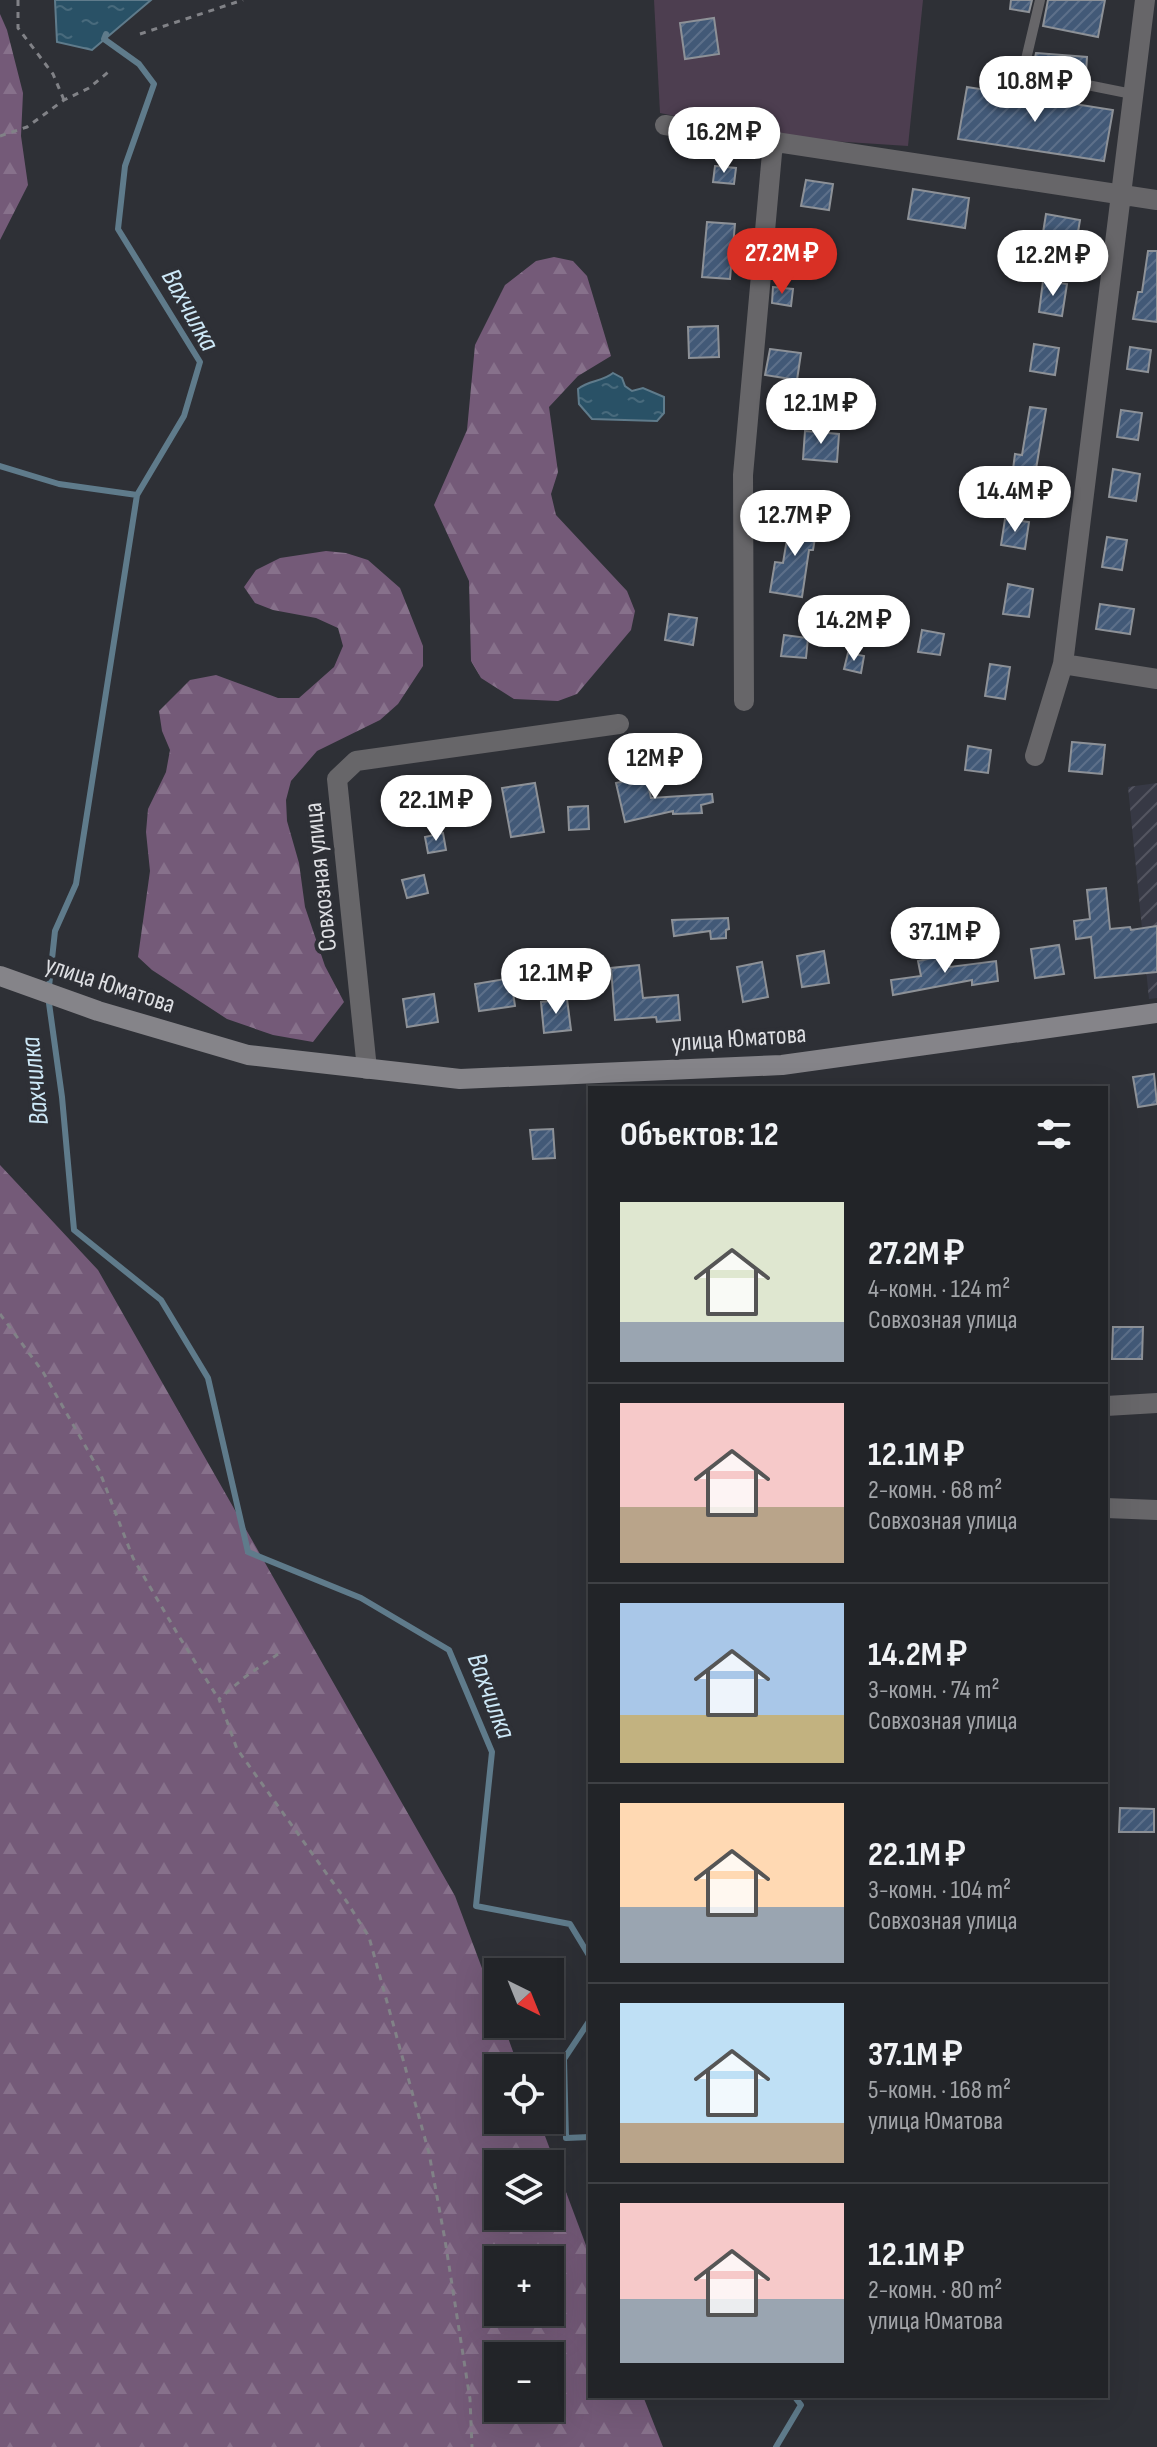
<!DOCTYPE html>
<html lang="ru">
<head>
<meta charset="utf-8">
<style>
	body { margin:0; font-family:"Sofia Sans Condensed",sans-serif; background:#2e3034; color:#f1f3f6; height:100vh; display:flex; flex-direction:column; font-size:30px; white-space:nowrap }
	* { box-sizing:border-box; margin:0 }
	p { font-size:26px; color:#a2a4a8 }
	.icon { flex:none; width:44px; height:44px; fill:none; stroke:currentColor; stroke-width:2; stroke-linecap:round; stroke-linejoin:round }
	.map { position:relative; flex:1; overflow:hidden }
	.details { position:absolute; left:588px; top:1086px; width:520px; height:1312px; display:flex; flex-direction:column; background:#222428; border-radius:0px; box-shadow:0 8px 32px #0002,0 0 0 2px #3f4145 }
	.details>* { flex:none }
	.needle { width:52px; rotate:137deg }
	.buttons { position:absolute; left:484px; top:1958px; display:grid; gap:16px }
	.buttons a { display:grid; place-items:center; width:80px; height:80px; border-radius:0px; background:#222428; box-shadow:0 8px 32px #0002,0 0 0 2px #3f4145; font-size:40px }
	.price { position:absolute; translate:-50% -68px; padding:0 18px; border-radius:28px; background:#fff; color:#222; font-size:26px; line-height:52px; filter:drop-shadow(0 2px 4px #0008) }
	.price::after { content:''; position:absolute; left:50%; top:48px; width:24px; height:18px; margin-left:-12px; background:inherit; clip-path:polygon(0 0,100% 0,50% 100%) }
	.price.selected { background:#d93025; color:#fff }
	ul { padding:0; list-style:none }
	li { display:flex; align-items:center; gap:24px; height:200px; padding:0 32px }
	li+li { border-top:2px solid #3f4145 }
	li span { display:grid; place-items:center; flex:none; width:224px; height:160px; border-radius:0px; color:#555 }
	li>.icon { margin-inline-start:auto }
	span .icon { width:96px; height:96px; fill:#fffc; stroke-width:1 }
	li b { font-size:34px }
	h2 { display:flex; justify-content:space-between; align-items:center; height:96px; padding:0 32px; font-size:34px }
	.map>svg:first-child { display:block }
	.industrial { fill:url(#industrial-furrows) }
	.forest { fill:url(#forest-firs); fill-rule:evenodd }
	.garden { fill:#4d3e50 }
	.water { fill:url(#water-ripples); stroke:#5f7b8b; stroke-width:2 }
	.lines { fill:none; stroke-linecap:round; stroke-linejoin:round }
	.stream { stroke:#5f7b8b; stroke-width:6 }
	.building { fill:url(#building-hatch); stroke:#8d9197; stroke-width:2 }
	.path { stroke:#818287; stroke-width:3; stroke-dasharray:6 6; stroke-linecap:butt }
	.lane { stroke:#676669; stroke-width:10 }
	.street { stroke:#676669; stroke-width:20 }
	.secondary { stroke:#858489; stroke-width:20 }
	.labels { text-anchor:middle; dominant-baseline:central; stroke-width:8; stroke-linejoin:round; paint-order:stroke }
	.street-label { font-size:26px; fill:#dddee2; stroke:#2e3036 }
	.water-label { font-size:28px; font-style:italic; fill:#cde8f7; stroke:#2e3036 }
</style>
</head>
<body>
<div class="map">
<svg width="1157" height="2447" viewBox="0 0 1157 2447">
	<defs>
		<pattern id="industrial-furrows" width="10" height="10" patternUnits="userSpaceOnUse" patternTransform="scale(2)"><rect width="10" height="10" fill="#373945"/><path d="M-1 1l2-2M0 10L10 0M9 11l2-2" fill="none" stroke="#545560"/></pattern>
		<pattern id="forest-firs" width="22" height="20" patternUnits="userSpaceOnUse" patternTransform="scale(2)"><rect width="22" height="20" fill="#745a78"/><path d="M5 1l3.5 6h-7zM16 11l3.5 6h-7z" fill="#87718b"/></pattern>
		<pattern id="water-ripples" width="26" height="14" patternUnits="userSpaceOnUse" patternTransform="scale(2)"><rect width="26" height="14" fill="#295166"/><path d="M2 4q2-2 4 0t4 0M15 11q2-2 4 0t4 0" fill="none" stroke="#486a7c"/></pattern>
		<pattern id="building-hatch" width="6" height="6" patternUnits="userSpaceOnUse" patternTransform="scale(2)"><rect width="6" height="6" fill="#425977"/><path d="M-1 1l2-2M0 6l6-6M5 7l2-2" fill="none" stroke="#5d708a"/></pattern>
	</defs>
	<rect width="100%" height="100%" fill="#2e3036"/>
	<path class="industrial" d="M 1157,783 L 1157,998 L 1149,999 L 1128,787 Z"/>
	<path class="forest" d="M 0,14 L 7,30 L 23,93 L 21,136 L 28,185 L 0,240 Z
		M 554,257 L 573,261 L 587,276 L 611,356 L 578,376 L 549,407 L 558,472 L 551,494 L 556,515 L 627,591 L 635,611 L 631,630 L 577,694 L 558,701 L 514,699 L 481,678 L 471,661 L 469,581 L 434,505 L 467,430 L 475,345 L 505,285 L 536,261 Z
		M 326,551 L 346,553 L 368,560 L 400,588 L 423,646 L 423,666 L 398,704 L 380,720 L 317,751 L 291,781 L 286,800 L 287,821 L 299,863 L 305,907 L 325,966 L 344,1002 L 313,1042 L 273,1035 L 227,1019 L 152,970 L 138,957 L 150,871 L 146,832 L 148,809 L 166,772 L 170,750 L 162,731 L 159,711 L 190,680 L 216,675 L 278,698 L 299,698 L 334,667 L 343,646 L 338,628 L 316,618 L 273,610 L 255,603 L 244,587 L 256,570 L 280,558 Z
		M 0,1165 L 98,1270 L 455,1896 L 498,2011 L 498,2024 L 503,2024 L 519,2068 L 498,2068 L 498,2120 L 539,2120 L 590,2256 L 590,2396 L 643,2396 L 663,2447 L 0,2447 ZM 498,2164 L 550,2164 L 550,2216 L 498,2216 ZM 498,2260 L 550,2260 L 550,2312 L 498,2312 ZM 498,2356 L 550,2356 L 550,2408 L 498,2408 Z"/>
	<path class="garden" d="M 654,0 L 923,0 L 908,146 L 785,138 L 660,113 Z"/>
	<path class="water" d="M 55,0 L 151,0 L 92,50 L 57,42 Z
		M 613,373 L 622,378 L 625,386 L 632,391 L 643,388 L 664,397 L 664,413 L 657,421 L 592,419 L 579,404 L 578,389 C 589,380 602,382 613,373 Z"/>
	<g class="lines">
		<path class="stream" d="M 106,34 L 104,39 L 139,64 L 154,84 L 125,166 L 118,229 L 200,362 L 184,416 L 137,495 L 76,884 L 55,931 L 48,996 L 62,1097 L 74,1230 L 161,1300 L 208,1378 L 248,1552 L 361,1598 L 449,1650 L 492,1752 L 476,1906 L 570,1924 L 590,1957
			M 0,466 L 59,484 L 137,495
			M 590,2020 L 564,2059 L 566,2138 L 590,2137
			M 776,2447 L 801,2405 L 794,2396"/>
	</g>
	<path class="building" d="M 1011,0 L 1032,0 L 1029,12 L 1010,9 Z
		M 1048,0 L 1105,0 L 1098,37 L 1043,26 Z
		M 714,18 L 719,54 L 685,59 L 680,23 Z
		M 1036,53 L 1087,57 L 1086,73 L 1033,66 Z
		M 967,87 L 1113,110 L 1104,161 L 958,139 Z
		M 715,166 L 736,168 L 734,184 L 713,182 Z
		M 806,180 L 833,184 L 829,210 L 801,206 Z
		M 913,189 L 969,198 L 965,228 L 908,219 Z
		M 1046,214 L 1080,220 L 1076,244 L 1042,239 Z
		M 707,222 L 735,224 L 730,279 L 702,277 Z
		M 1148,251 L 1157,251 L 1157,322 L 1133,319 L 1138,292 L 1142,292 Z
		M 1043,281 L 1067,284 L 1062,316 L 1039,312 Z
		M 773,287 L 793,289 L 791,306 L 772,303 Z
		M 718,326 L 719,357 L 689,358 L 688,327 Z
		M 1034,344 L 1059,348 L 1055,375 L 1030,371 Z
		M 1130,347 L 1151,350 L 1148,372 L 1127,369 Z
		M 770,349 L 801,353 L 797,380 L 765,375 Z
		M 1030,407 L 1046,409 L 1034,481 L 1012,477 L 1015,454 L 1022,455 Z
		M 1121,410 L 1142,413 L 1138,440 L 1117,437 Z
		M 805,431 L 839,434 L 837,462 L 803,459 Z
		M 1113,469 L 1140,474 L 1136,501 L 1109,497 Z
		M 791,515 L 818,520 L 813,550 L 809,550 L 802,597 L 770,592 L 775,562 L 783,563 Z
		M 1005,519 L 1029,522 L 1025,549 L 1001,545 Z
		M 1107,537 L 1127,540 L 1122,570 L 1102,567 Z
		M 1008,584 L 1033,589 L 1029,617 L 1003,614 Z
		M 1100,604 L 1134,609 L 1130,634 L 1096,629 Z
		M 669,614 L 697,618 L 693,645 L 665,640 Z
		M 922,630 L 944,634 L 940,655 L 918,652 Z
		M 784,635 L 808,638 L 806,658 L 781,656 Z
		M 848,653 L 864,656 L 861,673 L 844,669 Z
		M 990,664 L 1010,667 L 1005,699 L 985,696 Z
		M 1072,742 L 1105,745 L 1102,774 L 1069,771 Z
		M 968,746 L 991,750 L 988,773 L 965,770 Z
		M 646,776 L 651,798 L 712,794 L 713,802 L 701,805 L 702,813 L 673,814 L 673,811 L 625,822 L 616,783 Z
		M 535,783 L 544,832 L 511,837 L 502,788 Z
		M 588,806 L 589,829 L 569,830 L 568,807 Z
		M 443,833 L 446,850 L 428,853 L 425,837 Z
		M 424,875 L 428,893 L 407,898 L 402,880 Z
		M 1106,888 L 1110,929 L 1130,927 L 1131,930 L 1157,926 L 1157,972 L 1095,978 L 1091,937 L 1076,939 L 1074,921 L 1090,919 L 1087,890 Z
		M 728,918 L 729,929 L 726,930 L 726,938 L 711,939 L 710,931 L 674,936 L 672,920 Z
		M 1059,945 L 1064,974 L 1035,978 L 1031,949 Z
		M 824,951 L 829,983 L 802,987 L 797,956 Z
		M 947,955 L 950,967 L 996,961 L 998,981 L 972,985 L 972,980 L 893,995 L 891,980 L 921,976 L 918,961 Z
		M 762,962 L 768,997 L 743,1002 L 737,967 Z
		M 639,965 L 643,998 L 678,995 L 680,1020 L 657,1022 L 656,1017 L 615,1020 L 611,968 Z
		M 511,978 L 515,1006 L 479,1011 L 475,984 Z
		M 434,994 L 438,1022 L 407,1027 L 403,999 Z
		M 567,999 L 571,1030 L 544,1033 L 541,1002 Z
		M 1154,1074 L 1157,1104 L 1138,1107 L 1133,1077 Z
		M 553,1129 L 555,1158 L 533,1159 L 530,1130 Z
		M 1113,1327 L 1143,1327 L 1142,1359 L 1112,1359 Z
		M 1120,1808 L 1154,1809 L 1154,1832 L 1119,1832 Z"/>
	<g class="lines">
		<path class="path" d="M 18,0 L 18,28 L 53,74 L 64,100
			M 140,34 L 243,0
			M 0,136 L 27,127 L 64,100 L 89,88 L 112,69
			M 0,1314 L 43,1372 L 99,1470 L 133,1558 L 180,1638 L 218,1698
			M 278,1654 L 245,1677 L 219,1699 L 237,1749 L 347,1902 L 369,1937 L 429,2153 L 445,2240 L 470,2399 L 472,2447"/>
		<path class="lane" d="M 1040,0 L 1023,72 L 1132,94"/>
		<path class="street" d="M 1145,0 L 1063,664 L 1157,679
			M 665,125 L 1157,200
			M 744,701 L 743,475 L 773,142
			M 1035,756 L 1063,664
			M 367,1069 L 337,779 L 356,761 L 619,724
			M 1106,1406 L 1157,1403
			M 1106,1508 L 1157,1510"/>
		<path class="secondary" d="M 0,976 L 98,1011 L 248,1055 L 460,1079 L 782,1065 L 1157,1013"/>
	</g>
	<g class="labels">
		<g class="street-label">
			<text transform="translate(321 877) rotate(-96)">Совхозная улица</text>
			<text transform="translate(110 985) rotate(18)">улица Юматова</text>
			<text transform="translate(739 1039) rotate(-4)">улица Юматова</text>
		</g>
		<g class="water-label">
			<text transform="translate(190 310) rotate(61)">Вахчилка</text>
			<text transform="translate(35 1081) rotate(-96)">Вахчилка</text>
			<text transform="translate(491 1696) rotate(69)">Вахчилка</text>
		</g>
	</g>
</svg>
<div class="buttons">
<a><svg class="needle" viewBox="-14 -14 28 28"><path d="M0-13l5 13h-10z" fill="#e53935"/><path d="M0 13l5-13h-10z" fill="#a2a4a8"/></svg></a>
<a><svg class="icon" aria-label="locate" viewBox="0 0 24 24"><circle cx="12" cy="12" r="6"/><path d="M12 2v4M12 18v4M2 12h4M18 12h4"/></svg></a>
<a><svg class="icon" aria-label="layers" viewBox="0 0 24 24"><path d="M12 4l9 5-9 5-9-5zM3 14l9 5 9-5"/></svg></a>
<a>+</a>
<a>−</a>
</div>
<b class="price" style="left:1035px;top:124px">10.8M ₽</b>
<b class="price" style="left:724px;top:175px">16.2M ₽</b>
<b class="price selected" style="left:782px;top:296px">27.2M ₽</b>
<b class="price" style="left:1053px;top:298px">12.2M ₽</b>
<b class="price" style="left:821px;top:446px">12.1M ₽</b>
<b class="price" style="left:1015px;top:534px">14.4M ₽</b>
<b class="price" style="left:795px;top:558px">12.7M ₽</b>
<b class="price" style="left:854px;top:663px">14.2M ₽</b>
<b class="price" style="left:655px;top:801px">12M ₽</b>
<b class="price" style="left:436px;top:843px">22.1M ₽</b>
<b class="price" style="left:945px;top:975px">37.1M ₽</b>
<b class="price" style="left:556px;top:1016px">12.1M ₽</b>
<section class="details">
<h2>Объектов: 12<svg class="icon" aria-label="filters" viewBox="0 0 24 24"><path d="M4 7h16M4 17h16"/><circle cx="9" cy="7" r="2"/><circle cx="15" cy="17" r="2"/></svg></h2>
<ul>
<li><span style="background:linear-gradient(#dfe7d0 75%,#9aa5b1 0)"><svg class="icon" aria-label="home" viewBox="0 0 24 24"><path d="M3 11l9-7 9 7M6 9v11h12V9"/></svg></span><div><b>27.2M ₽</b><p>4-комн. · 124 m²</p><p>Совхозная улица</p></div></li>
<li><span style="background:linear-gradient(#f6c9c9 65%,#b9a48a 0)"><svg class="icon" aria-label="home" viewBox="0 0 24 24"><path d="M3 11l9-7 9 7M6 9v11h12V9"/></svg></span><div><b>12.1M ₽</b><p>2-комн. · 68 m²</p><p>Совхозная улица</p></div></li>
<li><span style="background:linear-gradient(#a9c7e8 70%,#c2b280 0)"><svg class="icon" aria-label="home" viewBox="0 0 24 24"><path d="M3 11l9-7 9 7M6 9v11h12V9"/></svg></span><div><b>14.2M ₽</b><p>3-комн. · 74 m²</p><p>Совхозная улица</p></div></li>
<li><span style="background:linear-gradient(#ffd9b3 65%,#9aa5b1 0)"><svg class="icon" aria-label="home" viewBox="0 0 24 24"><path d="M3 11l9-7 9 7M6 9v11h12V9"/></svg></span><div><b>22.1M ₽</b><p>3-комн. · 104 m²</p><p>Совхозная улица</p></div></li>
<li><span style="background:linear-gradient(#bfe0f5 75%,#b9a48a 0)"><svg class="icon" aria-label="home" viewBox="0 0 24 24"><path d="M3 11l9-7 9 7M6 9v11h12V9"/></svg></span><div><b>37.1M ₽</b><p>5-комн. · 168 m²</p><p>улица Юматова</p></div></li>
<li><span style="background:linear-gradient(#f6c9c9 60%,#9aa5b1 0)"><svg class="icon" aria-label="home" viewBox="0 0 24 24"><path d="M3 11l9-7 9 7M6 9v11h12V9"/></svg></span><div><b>12.1M ₽</b><p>2-комн. · 80 m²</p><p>улица Юматова</p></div></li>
</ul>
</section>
</div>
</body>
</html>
